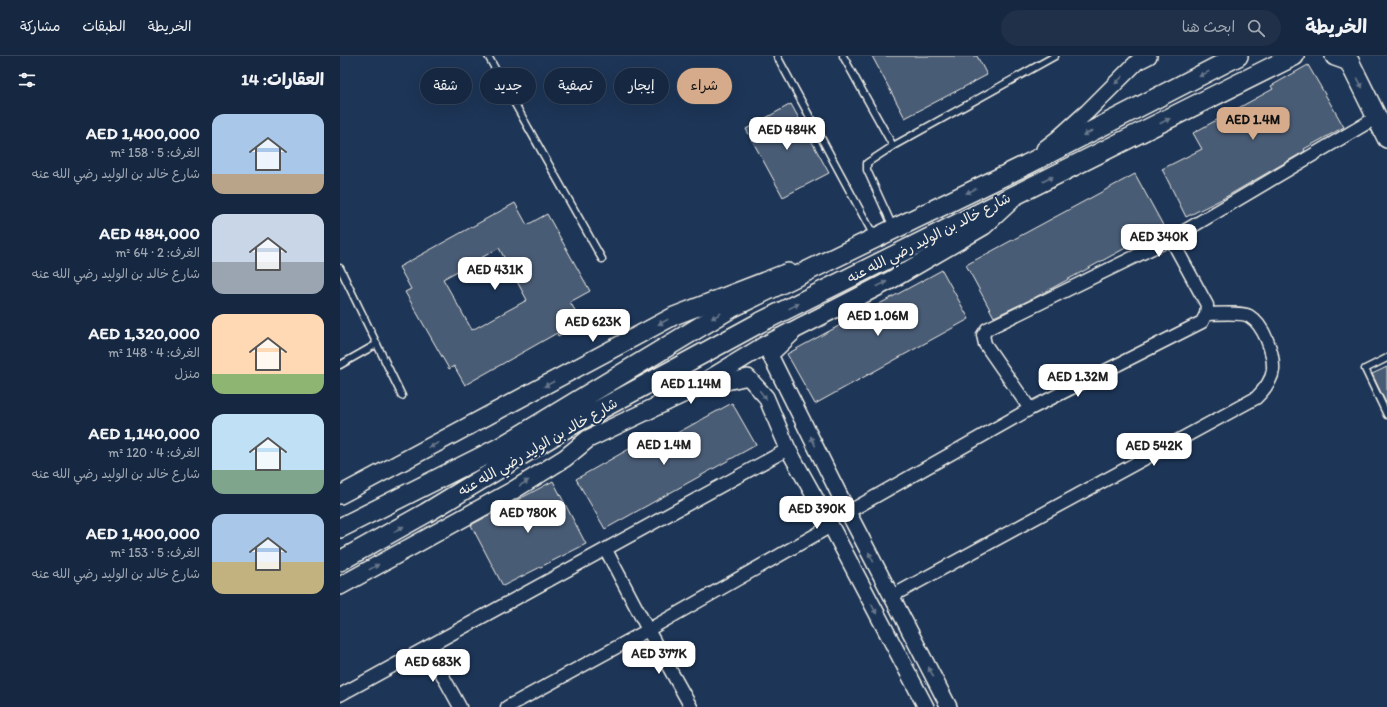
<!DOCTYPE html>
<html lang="ar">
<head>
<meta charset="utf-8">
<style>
	body { margin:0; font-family:Itim,"Playpen Sans Arabic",sans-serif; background:#1f3048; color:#f1f3f6; direction:rtl; height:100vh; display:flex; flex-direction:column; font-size:15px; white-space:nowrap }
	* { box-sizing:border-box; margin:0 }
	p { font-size:13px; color:#9ea6b1 }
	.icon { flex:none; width:22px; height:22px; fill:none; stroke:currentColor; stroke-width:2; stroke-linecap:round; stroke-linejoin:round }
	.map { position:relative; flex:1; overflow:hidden; direction:ltr }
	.details { display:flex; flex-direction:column; background:#162841; width:340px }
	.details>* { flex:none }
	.banner { position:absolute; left:12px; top:12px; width:380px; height:36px; direction:rtl; display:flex; gap:8px }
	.price { position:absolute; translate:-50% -34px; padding:0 9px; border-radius:8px; background:#fff; color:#222; font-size:13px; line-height:26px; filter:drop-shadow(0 1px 2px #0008) }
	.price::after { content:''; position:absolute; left:50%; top:24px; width:12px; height:9px; margin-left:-6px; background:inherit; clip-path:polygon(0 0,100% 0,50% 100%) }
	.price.active { background:#d6ab8b; color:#111 }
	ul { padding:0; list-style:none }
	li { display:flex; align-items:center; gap:12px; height:100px; padding:0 16px }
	li span { display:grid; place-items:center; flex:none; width:112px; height:80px; border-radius:12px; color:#555 }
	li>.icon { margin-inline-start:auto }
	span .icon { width:48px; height:48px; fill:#fffc; stroke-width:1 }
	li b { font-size:17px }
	h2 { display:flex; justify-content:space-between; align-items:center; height:48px; padding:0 16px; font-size:17px }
	.tag { padding:0 14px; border-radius:18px; background:#162841; box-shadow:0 4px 16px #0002,0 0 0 1px #35445a; font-size:14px; line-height:36px }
	.tag.active { background:#d6ab8b; color:#111 }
	header { display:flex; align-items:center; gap:24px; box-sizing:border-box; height:56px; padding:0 20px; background:#162841; border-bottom:1px solid #35445a }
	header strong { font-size:19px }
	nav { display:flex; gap:22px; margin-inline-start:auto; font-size:14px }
	.search { width:280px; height:36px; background:#1f3048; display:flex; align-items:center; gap:10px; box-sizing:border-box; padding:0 14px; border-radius:22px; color:#9ea6b1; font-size:15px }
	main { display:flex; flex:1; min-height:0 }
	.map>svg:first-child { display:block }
	.building { fill:#485b74; stroke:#f4f1e8; fill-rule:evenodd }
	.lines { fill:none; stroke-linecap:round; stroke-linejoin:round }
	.service-casing { stroke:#f4f1e8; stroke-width:9 }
	.minor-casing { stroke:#f4f1e8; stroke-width:15 }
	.tertiary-casing { stroke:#f4f1e8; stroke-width:18 }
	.secondary-casing { stroke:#f4f1e8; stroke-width:20 }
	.primary-casing { stroke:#f4f1e8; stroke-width:22 }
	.service { stroke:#1d3557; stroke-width:6 }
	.minor { stroke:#1d3557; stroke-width:12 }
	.tertiary { stroke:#1d3557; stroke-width:15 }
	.secondary { stroke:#1d3557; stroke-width:17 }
	.primary { stroke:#1d3557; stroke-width:19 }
	.oneway { fill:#68778a }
	.labels { text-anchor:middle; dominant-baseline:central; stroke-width:4; stroke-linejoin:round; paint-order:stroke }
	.street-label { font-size:14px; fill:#f4f1e8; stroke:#1d3557 }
</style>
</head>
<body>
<header>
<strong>الخريطة</strong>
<div class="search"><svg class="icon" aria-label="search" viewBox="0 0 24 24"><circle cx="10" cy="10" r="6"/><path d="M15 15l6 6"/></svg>ابحث هنا</div>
<nav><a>الخريطة</a><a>الطبقات</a><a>مشاركة</a></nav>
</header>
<main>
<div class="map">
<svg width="1047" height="651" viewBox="0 0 1047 651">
	<rect width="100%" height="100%" fill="#1d3557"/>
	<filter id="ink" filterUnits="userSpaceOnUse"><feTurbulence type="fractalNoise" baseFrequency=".025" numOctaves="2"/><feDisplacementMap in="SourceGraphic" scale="8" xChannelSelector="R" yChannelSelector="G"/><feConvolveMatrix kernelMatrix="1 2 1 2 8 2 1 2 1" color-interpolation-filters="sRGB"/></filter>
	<g filter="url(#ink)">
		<path class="building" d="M 532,0 L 637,0 L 647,19 L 565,62 Z
			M 968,9 L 1004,71 L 964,93 L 965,95 L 884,142 L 846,161 L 822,113 L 862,93 L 853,77 L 933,33 L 931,30 Z
			M 451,48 L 489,117 L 443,141 L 406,73 Z
			M 795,118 L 824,171 L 694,242 L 654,261 L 626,209 Z
			M 175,147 L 187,169 L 207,158 L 250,235 L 230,246 L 242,266 L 218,280 L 217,277 L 125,329 L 114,310 L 109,313 L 65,236 L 71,233 L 59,211 ZM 159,192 L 187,244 L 132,274 L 103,223 Z
			M 602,214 L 629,263 L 475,348 L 447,298 Z
			M 1047,311 L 1047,349 L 1032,318 Z
			M 392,347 L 416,389 L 265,473 L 236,423 L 312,380 L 317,388 Z
			M 213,425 L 246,488 L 163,530 L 131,469 Z"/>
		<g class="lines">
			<defs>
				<path id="service" d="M 148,0 L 262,203
					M 437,0 L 534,180
					M 503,0 L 553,90
					M 553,171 L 527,114 L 527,107 L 553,90 L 715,0
					M 0,212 L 62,340
					M 1047,302 L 1025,313 L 1047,359
					M 0,309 L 37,288"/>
				<path id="minor" d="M 690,353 L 645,288 L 643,279 L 647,273 L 831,183 L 1037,61
					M 508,456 L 690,353 L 862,266 L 866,258 L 867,249 L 831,183
					M 266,494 L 308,574 L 351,651
					M 552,540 L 916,342 C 923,335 932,324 933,314 C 934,297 924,269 909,260 C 902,256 875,258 866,258
					M 87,591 L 120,651
					M 0,639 L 448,393
					M 167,651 L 308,574 L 491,470"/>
				<path id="tertiary" d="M 704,93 L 717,83 L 747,56 L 797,6 L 809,0
					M 452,278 L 430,299 L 508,456 L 609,651
					M 356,333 L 408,321 L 426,341 L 448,393 L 491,470 L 586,651"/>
				<path id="secondary" d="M 0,439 L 334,260 L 448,216
					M 0,530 L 172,435 L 225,402 L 248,383 L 351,334 L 425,289 L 551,224 L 644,170 L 671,145"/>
				<path id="primary" d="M 995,0 L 1009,5 L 1047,82
					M 0,472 L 161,391 L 391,252 L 686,109 L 898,0
					M 0,505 L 86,457 L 226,372 L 419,267 L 954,0"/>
			</defs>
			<use href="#service" class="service-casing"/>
			<use href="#minor" class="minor-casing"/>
			<use href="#tertiary" class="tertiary-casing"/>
			<use href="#secondary" class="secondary-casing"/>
			<use href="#primary" class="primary-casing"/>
			<use href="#service" class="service"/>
			<use href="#minor" class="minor"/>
			<use href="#tertiary" class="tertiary"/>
			<use href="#secondary" class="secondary"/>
			<use href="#primary" class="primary"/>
		</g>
		<defs><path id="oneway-solid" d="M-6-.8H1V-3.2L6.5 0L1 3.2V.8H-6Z"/></defs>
		<g class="oneway">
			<use href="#oneway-solid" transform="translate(864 18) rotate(153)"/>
			<use href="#oneway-solid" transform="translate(779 24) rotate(135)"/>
			<use href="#oneway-solid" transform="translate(1020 27) rotate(63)"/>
			<use href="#oneway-solid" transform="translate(825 65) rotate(-27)"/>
			<use href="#oneway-solid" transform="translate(748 77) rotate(153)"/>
			<use href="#oneway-solid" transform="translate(708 123) rotate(-27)"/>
			<use href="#oneway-solid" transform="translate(631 135) rotate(154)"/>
			<use href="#oneway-solid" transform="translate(542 228) rotate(-28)"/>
			<use href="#oneway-solid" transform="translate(454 250) rotate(-27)"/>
			<use href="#oneway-solid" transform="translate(376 260) rotate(151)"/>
			<use href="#oneway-solid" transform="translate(323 266) rotate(152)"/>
			<use href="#oneway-solid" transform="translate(209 328) rotate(152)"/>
			<use href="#oneway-solid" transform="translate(423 339) rotate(52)"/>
			<use href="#oneway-solid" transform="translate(473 385) rotate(-116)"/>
			<use href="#oneway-solid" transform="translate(94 389) rotate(152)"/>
			<use href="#oneway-solid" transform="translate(184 427) rotate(-32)"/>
			<use href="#oneway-solid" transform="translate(59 473) rotate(-29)"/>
			<use href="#oneway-solid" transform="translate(531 501) rotate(-117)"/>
			<use href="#oneway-solid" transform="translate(34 511) rotate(-29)"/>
			<use href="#oneway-solid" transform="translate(534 553) rotate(62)"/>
			<use href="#oneway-solid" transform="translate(591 616) rotate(-117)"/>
		</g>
	</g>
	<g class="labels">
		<g class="street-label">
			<text transform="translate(589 182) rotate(-27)">شارع خالد بن الوليد رضي الله عنه</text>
			<text transform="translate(198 391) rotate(-30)">شارع خالد بن الوليد رضي الله عنه</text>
		</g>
	</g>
</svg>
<b class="price active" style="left:913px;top:85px">AED 1.4M</b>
<b class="price" style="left:447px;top:95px">AED 484K</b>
<b class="price" style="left:819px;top:202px">AED 340K</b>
<b class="price" style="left:155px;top:235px">AED 431K</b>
<b class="price" style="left:538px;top:281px">AED 1.06M</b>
<b class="price" style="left:253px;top:287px">AED 623K</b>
<b class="price" style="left:738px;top:342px">AED 1.32M</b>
<b class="price" style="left:351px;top:349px">AED 1.14M</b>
<b class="price" style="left:324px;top:410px">AED 1.4M</b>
<b class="price" style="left:814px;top:411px">AED 542K</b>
<b class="price" style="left:477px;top:474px">AED 390K</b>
<b class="price" style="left:188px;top:478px">AED 780K</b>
<b class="price" style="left:319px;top:619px">AED 377K</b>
<b class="price" style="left:93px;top:627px">AED 683K</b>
<div class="banner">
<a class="tag active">شراء</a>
<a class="tag">إيجار</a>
<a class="tag">تصفية</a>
<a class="tag">جديد</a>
<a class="tag">شقة</a>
</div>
</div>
<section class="details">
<h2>العقارات: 14<svg class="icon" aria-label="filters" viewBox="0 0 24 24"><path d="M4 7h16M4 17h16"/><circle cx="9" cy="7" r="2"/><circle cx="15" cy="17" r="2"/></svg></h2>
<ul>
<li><span style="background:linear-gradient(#a9c7e8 75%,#b9a48a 0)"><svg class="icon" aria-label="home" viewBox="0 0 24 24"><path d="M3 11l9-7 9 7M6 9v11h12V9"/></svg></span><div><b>AED 1,400,000</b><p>الغرف: 5 · 158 m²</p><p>شارع خالد بن الوليد رضي الله عنه</p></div></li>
<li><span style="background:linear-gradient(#c9d6e8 60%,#9aa5b1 0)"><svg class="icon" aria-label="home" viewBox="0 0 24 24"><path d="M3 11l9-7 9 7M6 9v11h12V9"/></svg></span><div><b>AED 484,000</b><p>الغرف: 2 · 64 m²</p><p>شارع خالد بن الوليد رضي الله عنه</p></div></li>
<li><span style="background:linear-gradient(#ffd9b3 75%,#8fb573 0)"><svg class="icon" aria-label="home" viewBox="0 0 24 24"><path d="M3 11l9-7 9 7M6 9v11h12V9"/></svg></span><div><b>AED 1,320,000</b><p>الغرف: 4 · 148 m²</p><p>منزل</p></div></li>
<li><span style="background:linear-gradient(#bfe0f5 70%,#7fa58c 0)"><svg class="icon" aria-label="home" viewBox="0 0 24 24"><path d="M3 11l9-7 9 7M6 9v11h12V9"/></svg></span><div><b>AED 1,140,000</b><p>الغرف: 4 · 120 m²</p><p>شارع خالد بن الوليد رضي الله عنه</p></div></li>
<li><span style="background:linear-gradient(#a9c7e8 60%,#c2b280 0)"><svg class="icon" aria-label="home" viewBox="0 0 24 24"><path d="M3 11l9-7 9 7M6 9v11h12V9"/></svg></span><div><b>AED 1,400,000</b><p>الغرف: 5 · 153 m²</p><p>شارع خالد بن الوليد رضي الله عنه</p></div></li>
</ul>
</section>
</main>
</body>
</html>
